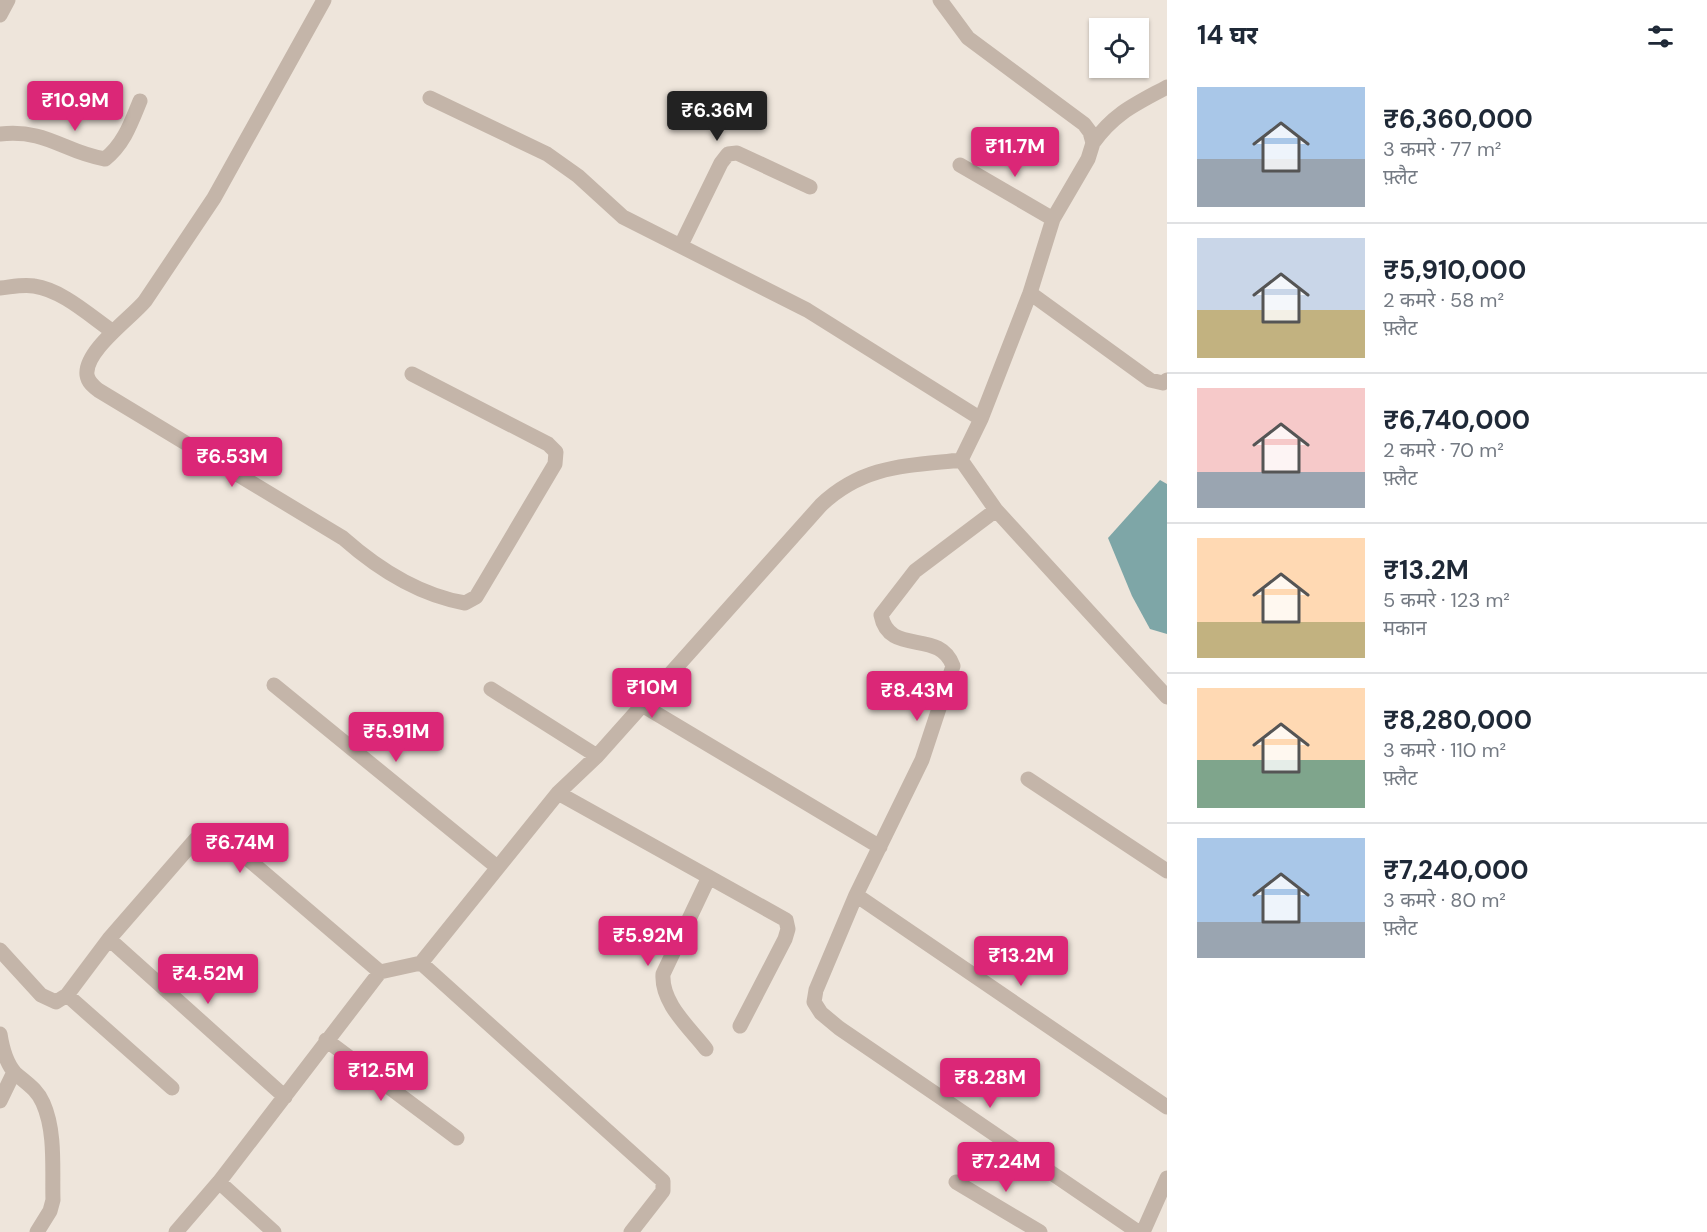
<!DOCTYPE html>
<html lang="hi">
<head>
<meta charset="utf-8">
<style>
	body { margin:0; font-family:"DM Sans","Noto Sans Devanagari",sans-serif; background:#f2f2f3; color:#1f2937; height:100vh; display:flex; flex-direction:column; font-size:22px; white-space:nowrap }
	* { box-sizing:border-box; margin:0 }
	p { font-size:20px; color:#747a83 }
	.icon { flex:none; width:33px; height:33px; fill:none; stroke:currentColor; stroke-width:2; stroke-linecap:round; stroke-linejoin:round }
	.map { position:relative; flex:1; overflow:hidden }
	.panel { display:flex; flex-direction:column; background:#fff; width:540px }
	.panel>* { flex:none }
	.controls { position:absolute; left:1089px; top:18px; display:grid; gap:12px }
	.controls a { display:grid; place-items:center; width:60px; height:60px; border-radius:0px; background:#fff; box-shadow:0 2px 4px #0004; font-size:30px }
	.price { position:absolute; translate:-50% -51px; padding:0 14px; border-radius:6px; background:#db2777; color:#fff; font-size:20px; line-height:39px; filter:drop-shadow(0 2px 3px #0008) }
	.price::after { content:''; position:absolute; left:50%; top:36px; width:18px; height:14px; margin-left:-9px; background:inherit; clip-path:polygon(0 0,100% 0,50% 100%) }
	.price.current { background:#222; color:#fff }
	ul { padding:0; list-style:none }
	li { display:flex; align-items:center; gap:18px; height:150px; padding:0 30px }
	li+li { border-top:2px solid #e0e1e3 }
	li span { display:grid; place-items:center; flex:none; width:168px; height:120px; border-radius:0px; color:#555 }
	li>.icon { margin-inline-start:auto }
	span .icon { width:72px; height:72px; fill:#fffc; stroke-width:1 }
	li b { font-size:26px }
	h2 { display:flex; justify-content:space-between; align-items:center; height:72px; padding:0 30px; font-size:26px }
	main { display:flex; flex:1; min-height:0 }
	.map>svg:first-child { display:block }
	.water { fill:#7ea6a7 }
	.lines { fill:none; stroke-linecap:round; stroke-linejoin:round }
	.minor { stroke:#c4b5a9; stroke-width:15 }
</style>
</head>
<body>
<main>
<div class="map">
<svg width="1167" height="1232" viewBox="0 0 1167 1232">
	<rect width="100%" height="100%" fill="#eee5db"/>
	<path class="water" d="M 1160,480 L 1167,484 L 1167,634 L 1150,629 L 1132,596 L 1108,538 Z"/>
	<g class="lines">
		<path class="minor" d="M 324,0 L 214,198 L 145,301 C 131,318 84,351 87,375 C 88,382 93,386 98,390 L 343,538 C 378,569 419,595 465,603 L 476,597 L 485,582 L 555,464 L 556,452 L 548,444 L 412,374
			M 940,0 L 968,38 L 1084,124 L 1090,132 L 1093,143 L 1088,159 L 1053,219 L 1030,293 L 981,419 L 961,460
			M 0,15 L 8,0
			M 430,98 L 547,154 L 578,176 L 623,217 L 807,310 L 981,419
			M 0,134 C 48,129 63,152 105,159 C 124,144 131,123 140,101
			M 1093,143 C 1114,113 1136,104 1167,87
			M 960,165 L 1053,219
			M 681,245 L 721,163 L 728,154 L 737,153 L 810,187
			M 0,288 C 11,287 23,284 34,286 C 62,290 89,315 112,331
			M 1030,293 L 1150,380 L 1163,383 L 1167,380
			M 996,510 L 915,571 L 881,615 C 889,657 940,628 953,666 L 922,760 L 856,895 L 816,990 L 814,1002 L 821,1013 L 839,1028 L 1138,1232
			M 274,685 L 497,867
			M 491,689 L 597,756
			M 642,705 L 880,847
			M 1028,779 L 1167,871
			M 558,793 L 786,920 L 788,929 L 785,939 L 740,1026
			M 856,895 L 1167,1107
			M 109,939 L 285,1097
			M 0,950 L 41,995 L 56,1002 L 67,995 L 109,939 L 196,839 L 207,833 L 235,848 L 380,972
			M 421,963 L 663,1181 L 663,1191 L 631,1232
			M 67,995 L 172,1088
			M 0,1034 C 2,1047 6,1063 15,1073 C 26,1083 37,1089 43,1103 C 56,1132 52,1170 53,1200 L 50,1211 L 37,1232
			M 326,1040 L 457,1138
			M 706,1049 C 689,1027 661,1003 663,974 L 709,877
			M 0,1101 L 14,1072
			M 219,1182 L 274,1232
			M 956,1182 L 1040,1232
			M 176,1232 L 219,1182 L 380,972 L 421,963 L 558,793 L 597,756 L 821,505 C 863,465 906,466 961,460 L 996,510 L 1167,697
			M 1143,1232 L 1167,1178"/>
	</g>
</svg>
<div class="controls">
<a><svg class="icon" aria-label="locate" viewBox="0 0 24 24"><circle cx="12" cy="12" r="6"/><path d="M12 2v4M12 18v4M2 12h4M18 12h4"/></svg></a>
</div>
<b class="price" style="left:75px;top:132px">₹10.9M</b>
<b class="price current" style="left:717px;top:142px">₹6.36M</b>
<b class="price" style="left:1015px;top:178px">₹11.7M</b>
<b class="price" style="left:232px;top:488px">₹6.53M</b>
<b class="price" style="left:652px;top:719px">₹10M</b>
<b class="price" style="left:917px;top:722px">₹8.43M</b>
<b class="price" style="left:396px;top:763px">₹5.91M</b>
<b class="price" style="left:240px;top:874px">₹6.74M</b>
<b class="price" style="left:648px;top:967px">₹5.92M</b>
<b class="price" style="left:1021px;top:987px">₹13.2M</b>
<b class="price" style="left:208px;top:1005px">₹4.52M</b>
<b class="price" style="left:381px;top:1102px">₹12.5M</b>
<b class="price" style="left:990px;top:1109px">₹8.28M</b>
<b class="price" style="left:1006px;top:1193px">₹7.24M</b>
</div>
<section class="panel">
<h2>14 घर<svg class="icon" aria-label="filters" viewBox="0 0 24 24"><path d="M4 7h16M4 17h16"/><circle cx="9" cy="7" r="2"/><circle cx="15" cy="17" r="2"/></svg></h2>
<ul>
<li><span style="background:linear-gradient(#a9c7e8 60%,#9aa5b1 0)"><svg class="icon" aria-label="home" viewBox="0 0 24 24"><path d="M3 11l9-7 9 7M6 9v11h12V9"/></svg></span><div><b>₹6,360,000</b><p>3 कमरे · 77 m²</p><p>फ़्लैट</p></div></li>
<li><span style="background:linear-gradient(#c9d6e8 60%,#c2b280 0)"><svg class="icon" aria-label="home" viewBox="0 0 24 24"><path d="M3 11l9-7 9 7M6 9v11h12V9"/></svg></span><div><b>₹5,910,000</b><p>2 कमरे · 58 m²</p><p>फ़्लैट</p></div></li>
<li><span style="background:linear-gradient(#f6c9c9 70%,#9aa5b1 0)"><svg class="icon" aria-label="home" viewBox="0 0 24 24"><path d="M3 11l9-7 9 7M6 9v11h12V9"/></svg></span><div><b>₹6,740,000</b><p>2 कमरे · 70 m²</p><p>फ़्लैट</p></div></li>
<li><span style="background:linear-gradient(#ffd9b3 70%,#c2b280 0)"><svg class="icon" aria-label="home" viewBox="0 0 24 24"><path d="M3 11l9-7 9 7M6 9v11h12V9"/></svg></span><div><b>₹13.2M</b><p>5 कमरे · 123 m²</p><p>मकान</p></div></li>
<li><span style="background:linear-gradient(#ffd9b3 60%,#7fa58c 0)"><svg class="icon" aria-label="home" viewBox="0 0 24 24"><path d="M3 11l9-7 9 7M6 9v11h12V9"/></svg></span><div><b>₹8,280,000</b><p>3 कमरे · 110 m²</p><p>फ़्लैट</p></div></li>
<li><span style="background:linear-gradient(#a9c7e8 70%,#9aa5b1 0)"><svg class="icon" aria-label="home" viewBox="0 0 24 24"><path d="M3 11l9-7 9 7M6 9v11h12V9"/></svg></span><div><b>₹7,240,000</b><p>3 कमरे · 80 m²</p><p>फ़्लैट</p></div></li>
</ul>
</section>
</main>
</body>
</html>
